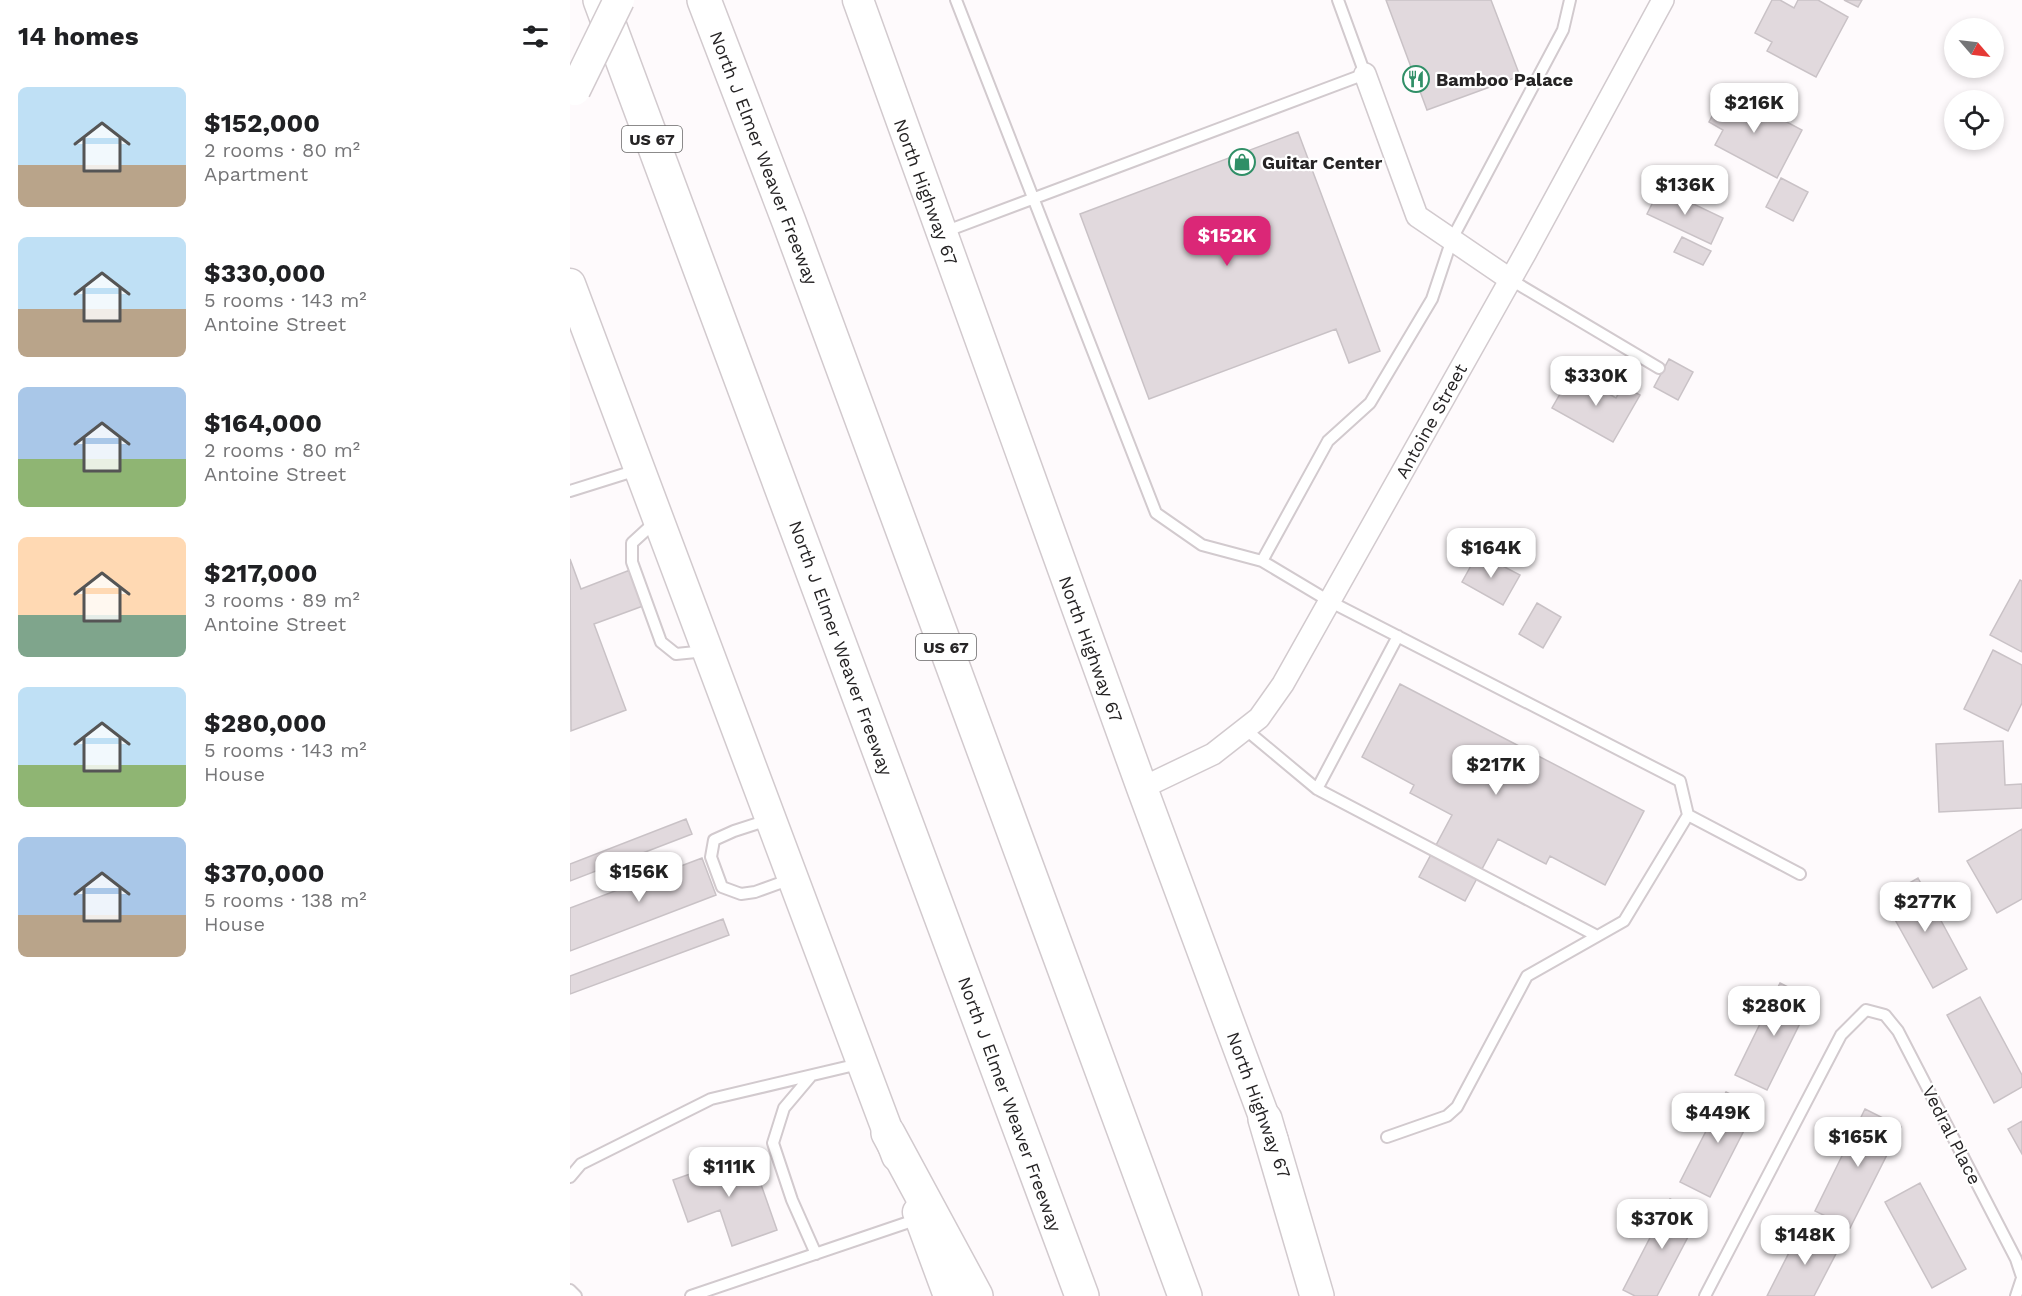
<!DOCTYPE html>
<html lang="en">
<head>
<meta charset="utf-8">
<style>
	body { margin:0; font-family:"Work Sans",sans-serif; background:#f2f2f2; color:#202124; height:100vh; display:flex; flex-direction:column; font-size:22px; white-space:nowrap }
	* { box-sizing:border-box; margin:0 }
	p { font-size:20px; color:#757577 }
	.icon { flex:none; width:33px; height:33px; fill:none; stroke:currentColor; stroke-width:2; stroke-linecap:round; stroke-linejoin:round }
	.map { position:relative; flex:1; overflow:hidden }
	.panel { display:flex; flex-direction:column; background:#fff; width:570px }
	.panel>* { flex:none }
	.needle { width:39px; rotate:118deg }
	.fabs { position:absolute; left:1374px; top:18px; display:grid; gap:12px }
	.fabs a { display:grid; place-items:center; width:60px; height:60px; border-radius:50%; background:#fff; box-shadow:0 3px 9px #0003; font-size:30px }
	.price { position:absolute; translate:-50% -51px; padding:0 14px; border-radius:12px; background:#fff; color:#222; font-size:20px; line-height:39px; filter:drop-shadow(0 2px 3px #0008) }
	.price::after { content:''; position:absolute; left:50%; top:36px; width:18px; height:14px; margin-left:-9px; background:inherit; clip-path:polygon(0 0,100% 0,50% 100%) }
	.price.active { background:#db2777; color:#fff }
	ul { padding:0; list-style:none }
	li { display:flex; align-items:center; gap:18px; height:150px; padding:0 18px }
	li span { display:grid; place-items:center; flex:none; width:168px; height:120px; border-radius:9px; color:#555 }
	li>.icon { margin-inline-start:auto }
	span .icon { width:72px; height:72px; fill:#fffc; stroke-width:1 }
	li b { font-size:26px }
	h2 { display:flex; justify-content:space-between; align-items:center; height:72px; padding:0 18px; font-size:26px }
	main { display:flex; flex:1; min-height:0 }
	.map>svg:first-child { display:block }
	.building { fill:#e1d9dd; stroke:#c9c2c6; stroke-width:1.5 }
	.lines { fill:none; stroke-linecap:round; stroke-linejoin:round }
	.lane-casing { stroke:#d2cace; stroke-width:14 }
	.street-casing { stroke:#d2cace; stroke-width:24 }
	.secondary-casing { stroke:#d2cace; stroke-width:33 }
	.highway-casing { stroke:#d2cace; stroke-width:36 }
	.lane { stroke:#fff; stroke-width:10 }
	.street { stroke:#fff; stroke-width:21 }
	.secondary { stroke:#fff; stroke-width:30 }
	.highway { stroke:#fff; stroke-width:33 }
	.secondary-bridge-casing { stroke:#d2cace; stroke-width:33; stroke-linecap:butt }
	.secondary-bridge { stroke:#fff; stroke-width:30 }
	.labels { text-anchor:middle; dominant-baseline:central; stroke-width:4.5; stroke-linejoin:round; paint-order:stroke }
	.shield { fill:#fff; stroke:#676666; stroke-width:1.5 }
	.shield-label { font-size:16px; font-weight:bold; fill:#262425 }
	.poi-label { font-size:18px; font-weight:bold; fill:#262425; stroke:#fff; text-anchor:start }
	.street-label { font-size:18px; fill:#262425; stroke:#fff }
</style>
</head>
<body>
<main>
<section class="panel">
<h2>14 homes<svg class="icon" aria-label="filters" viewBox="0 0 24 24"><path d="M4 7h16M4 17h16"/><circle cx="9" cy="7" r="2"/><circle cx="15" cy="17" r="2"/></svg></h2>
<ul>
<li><span style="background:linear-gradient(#bfe0f5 65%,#b9a48a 0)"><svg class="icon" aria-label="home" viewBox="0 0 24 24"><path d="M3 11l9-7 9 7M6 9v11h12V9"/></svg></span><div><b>$152,000</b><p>2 rooms · 80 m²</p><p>Apartment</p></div></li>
<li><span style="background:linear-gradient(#bfe0f5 60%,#b9a48a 0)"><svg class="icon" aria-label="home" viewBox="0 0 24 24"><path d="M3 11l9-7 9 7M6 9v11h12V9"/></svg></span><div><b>$330,000</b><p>5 rooms · 143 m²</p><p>Antoine Street</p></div></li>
<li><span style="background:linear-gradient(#a9c7e8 60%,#8fb573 0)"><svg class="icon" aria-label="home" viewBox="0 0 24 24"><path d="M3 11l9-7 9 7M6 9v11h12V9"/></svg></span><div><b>$164,000</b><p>2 rooms · 80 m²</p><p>Antoine Street</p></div></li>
<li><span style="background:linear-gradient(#ffd9b3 65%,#7fa58c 0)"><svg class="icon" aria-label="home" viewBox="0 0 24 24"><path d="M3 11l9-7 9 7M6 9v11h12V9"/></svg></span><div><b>$217,000</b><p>3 rooms · 89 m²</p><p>Antoine Street</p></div></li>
<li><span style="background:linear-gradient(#bfe0f5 65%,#8fb573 0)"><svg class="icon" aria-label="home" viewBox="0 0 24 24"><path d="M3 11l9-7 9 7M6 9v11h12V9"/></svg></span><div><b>$280,000</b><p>5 rooms · 143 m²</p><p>House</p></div></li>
<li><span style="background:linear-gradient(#a9c7e8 65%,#b9a48a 0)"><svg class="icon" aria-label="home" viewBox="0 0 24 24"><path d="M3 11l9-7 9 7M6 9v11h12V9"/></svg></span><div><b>$370,000</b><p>5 rooms · 138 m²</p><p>House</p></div></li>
</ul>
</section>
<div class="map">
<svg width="1452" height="1296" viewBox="0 0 1452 1296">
	<rect width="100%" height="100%" fill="#fefafc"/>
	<path class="building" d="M 816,0 L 921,0 L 950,76 L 857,110 Z
		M 1202,0 L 1210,0 L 1224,8 L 1228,0 L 1248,0 L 1278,17 L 1246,77 L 1197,51 L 1202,42 L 1185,33 Z
		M 1274,0 L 1292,0 L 1288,7 Z
		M 1156,90 L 1232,130 L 1207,178 L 1145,145 L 1153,130 L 1139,122 Z
		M 728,132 L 810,351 L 779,363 L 766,329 L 579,399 L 510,214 Z
		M 1211,178 L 1238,192 L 1223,221 L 1196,207 Z
		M 1090,188 L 1153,218 L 1141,244 L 1077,214 Z
		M 1112,237 L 1141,251 L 1133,265 L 1104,252 Z
		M 1099,359 L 1123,372 L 1108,400 L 1084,387 Z
		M 1002,373 L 1046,398 L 1053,386 L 1070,395 L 1043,442 L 982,408 Z
		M 908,553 L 950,575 L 933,605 L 892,582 Z
		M 0,559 L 11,589 L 60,570 L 73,606 L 24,624 L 56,710 L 1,731 Z
		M 1450,580 L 1452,581 L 1452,652 L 1420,635 Z
		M 967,603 L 991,617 L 973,648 L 949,634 Z
		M 1423,650 L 1452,665 L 1452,703 L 1438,731 L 1394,709 Z
		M 830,684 L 1074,811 L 1035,885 L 980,856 L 976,864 L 928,839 L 895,901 L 849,877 L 882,815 L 840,793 L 844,785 L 792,757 Z
		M 1433,741 L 1435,785 L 1452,784 L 1452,808 L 1369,812 L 1366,744 Z
		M 116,819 L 122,834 L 0,881 L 0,864 Z
		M 1452,829 L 1452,899 L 1427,913 L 1397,861 Z
		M 132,858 L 146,895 L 0,951 L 0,908 Z
		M 1348,878 L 1397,969 L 1363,988 L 1313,898 Z
		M 153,919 L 159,935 L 0,994 L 0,976 Z
		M 1210,983 L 1242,999 L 1197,1090 L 1165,1075 Z
		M 1410,997 L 1452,1075 L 1452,1087 L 1424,1103 L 1377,1015 Z
		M 1156,1092 L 1186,1107 L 1140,1197 L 1110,1182 Z
		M 1295,1109 L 1331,1127 L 1280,1228 L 1245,1211 Z
		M 1452,1121 L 1452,1154 L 1438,1129 Z
		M 180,1153 L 207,1230 L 162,1246 L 150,1210 L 118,1222 L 103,1180 Z
		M 1350,1183 L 1396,1269 L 1362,1288 L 1315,1202 Z
		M 1100,1199 L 1130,1214 L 1087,1296 L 1065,1296 L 1053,1290 Z
		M 1232,1227 L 1270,1246 L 1244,1296 L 1197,1296 Z"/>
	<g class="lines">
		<defs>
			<path id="lane" d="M 386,0 L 586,513 L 632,545 L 692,561 L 759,601 L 1110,781 L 1118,815 L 1054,921 L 957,976 L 887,1107 L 877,1116 L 817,1137
				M 374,232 L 795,74 L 768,0
				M 941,280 L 1089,368
				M 0,491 L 67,470
				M 86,521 L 62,543 L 62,562 L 91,642 L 106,654 L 136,651
				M 692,561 L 758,441 L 800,403 L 862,299 L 882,239 L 993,30 L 1000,0
				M 675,729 L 747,789 L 828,636
				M 747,789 L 1027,936
				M 1118,815 L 1230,874
				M 198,820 L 164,831 L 144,840 L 141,857 L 152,887 L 171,894 L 185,892 L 221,879
				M 241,1076 L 214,1108 L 203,1143 L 222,1200 L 246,1254
				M 0,1177 L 11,1164 L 141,1099 L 289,1064
				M 0,1290 L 6,1296
				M 121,1296 L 348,1219
				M 1135,1296 L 1271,1035 L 1296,1010 L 1315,1015 L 1328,1031 L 1446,1259 L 1452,1277
				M 1446,1296 L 1452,1278"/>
			<path id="street" d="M 795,74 L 847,216 L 941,280
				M 572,788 L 643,754 L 689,718 L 713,684 L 956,252 L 1093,0"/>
			<path id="secondary" d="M 288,0 L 572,788 L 703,1141
				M 0,284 L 327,1156
				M 348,1212 L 379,1296"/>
			<path id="highway" d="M 30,0 L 512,1296
				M 134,0 L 219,222 L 615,1296
				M 695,1119 L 747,1296
				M 318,1133 L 406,1296"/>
		</defs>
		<use href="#lane" class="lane-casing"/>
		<use href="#street" class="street-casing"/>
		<use href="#secondary" class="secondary-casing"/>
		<use href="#highway" class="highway-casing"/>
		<use href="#lane" class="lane"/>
		<use href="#street" class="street"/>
		<use href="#secondary" class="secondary"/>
		<use href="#highway" class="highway"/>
		<defs>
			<path id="secondary-bridge" d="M 5,90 L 49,0"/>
		</defs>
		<use href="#secondary-bridge" class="secondary-bridge-casing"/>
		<use href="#secondary-bridge" class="secondary-bridge"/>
	</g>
	<defs>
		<symbol id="restaurant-ring" viewBox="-11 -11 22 22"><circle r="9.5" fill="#fff" stroke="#308f67" stroke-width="1.5"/><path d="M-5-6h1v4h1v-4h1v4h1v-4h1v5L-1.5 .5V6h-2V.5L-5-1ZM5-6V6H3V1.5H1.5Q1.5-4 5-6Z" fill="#308f67"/></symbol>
		<symbol id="shop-ring" viewBox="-11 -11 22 22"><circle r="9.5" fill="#fff" stroke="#308f67" stroke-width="1.5"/><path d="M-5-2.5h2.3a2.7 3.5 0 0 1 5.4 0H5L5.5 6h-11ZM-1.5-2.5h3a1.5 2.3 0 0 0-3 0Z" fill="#308f67"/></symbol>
	</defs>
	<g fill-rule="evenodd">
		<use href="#restaurant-ring" x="831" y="64" width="30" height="30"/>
		<use href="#shop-ring" x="657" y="147" width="30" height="30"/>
	</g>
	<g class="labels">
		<g class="shield">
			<rect x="52" y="126" width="60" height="26" rx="4.5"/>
			<rect x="346" y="634" width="60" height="26" rx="4.5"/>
		</g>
		<g class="shield-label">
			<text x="82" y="139">US 67</text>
			<text x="376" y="647">US 67</text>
		</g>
		<g class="poi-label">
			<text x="866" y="79">Bamboo Palace</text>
			<text x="692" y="162">Guitar Center</text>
		</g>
		<g class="street-label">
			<text transform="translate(194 158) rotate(69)">North J Elmer Weaver Freeway</text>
			<text transform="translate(356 192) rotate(70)">North Highway 67</text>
			<text transform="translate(861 421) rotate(-61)">Antoine Street</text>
			<text transform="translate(271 648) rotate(70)">North J Elmer Weaver Freeway</text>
			<text transform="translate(521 649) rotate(70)">North Highway 67</text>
			<text transform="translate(440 1104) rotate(70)">North J Elmer Weaver Freeway</text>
			<text transform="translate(689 1105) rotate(70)">North Highway 67</text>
			<text transform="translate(1382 1135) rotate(63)">Vedral Place</text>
		</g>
	</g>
</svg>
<div class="fabs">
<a><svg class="needle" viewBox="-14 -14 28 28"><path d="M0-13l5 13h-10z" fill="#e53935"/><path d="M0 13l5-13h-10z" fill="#757577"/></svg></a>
<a><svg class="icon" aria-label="locate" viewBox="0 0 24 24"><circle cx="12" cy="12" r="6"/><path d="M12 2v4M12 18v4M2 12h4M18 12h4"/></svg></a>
</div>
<b class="price" style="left:1184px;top:134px">$216K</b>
<b class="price" style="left:1115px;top:216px">$136K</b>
<b class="price active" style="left:657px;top:267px">$152K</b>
<b class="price" style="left:1026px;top:407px">$330K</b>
<b class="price" style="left:921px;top:579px">$164K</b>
<b class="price" style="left:926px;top:796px">$217K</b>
<b class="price" style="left:69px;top:903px">$156K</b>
<b class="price" style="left:1355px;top:933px">$277K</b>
<b class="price" style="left:1204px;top:1037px">$280K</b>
<b class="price" style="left:1148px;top:1144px">$449K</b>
<b class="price" style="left:1288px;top:1168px">$165K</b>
<b class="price" style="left:159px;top:1198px">$111K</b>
<b class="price" style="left:1092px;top:1250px">$370K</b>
<b class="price" style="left:1235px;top:1266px">$148K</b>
</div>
</main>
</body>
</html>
